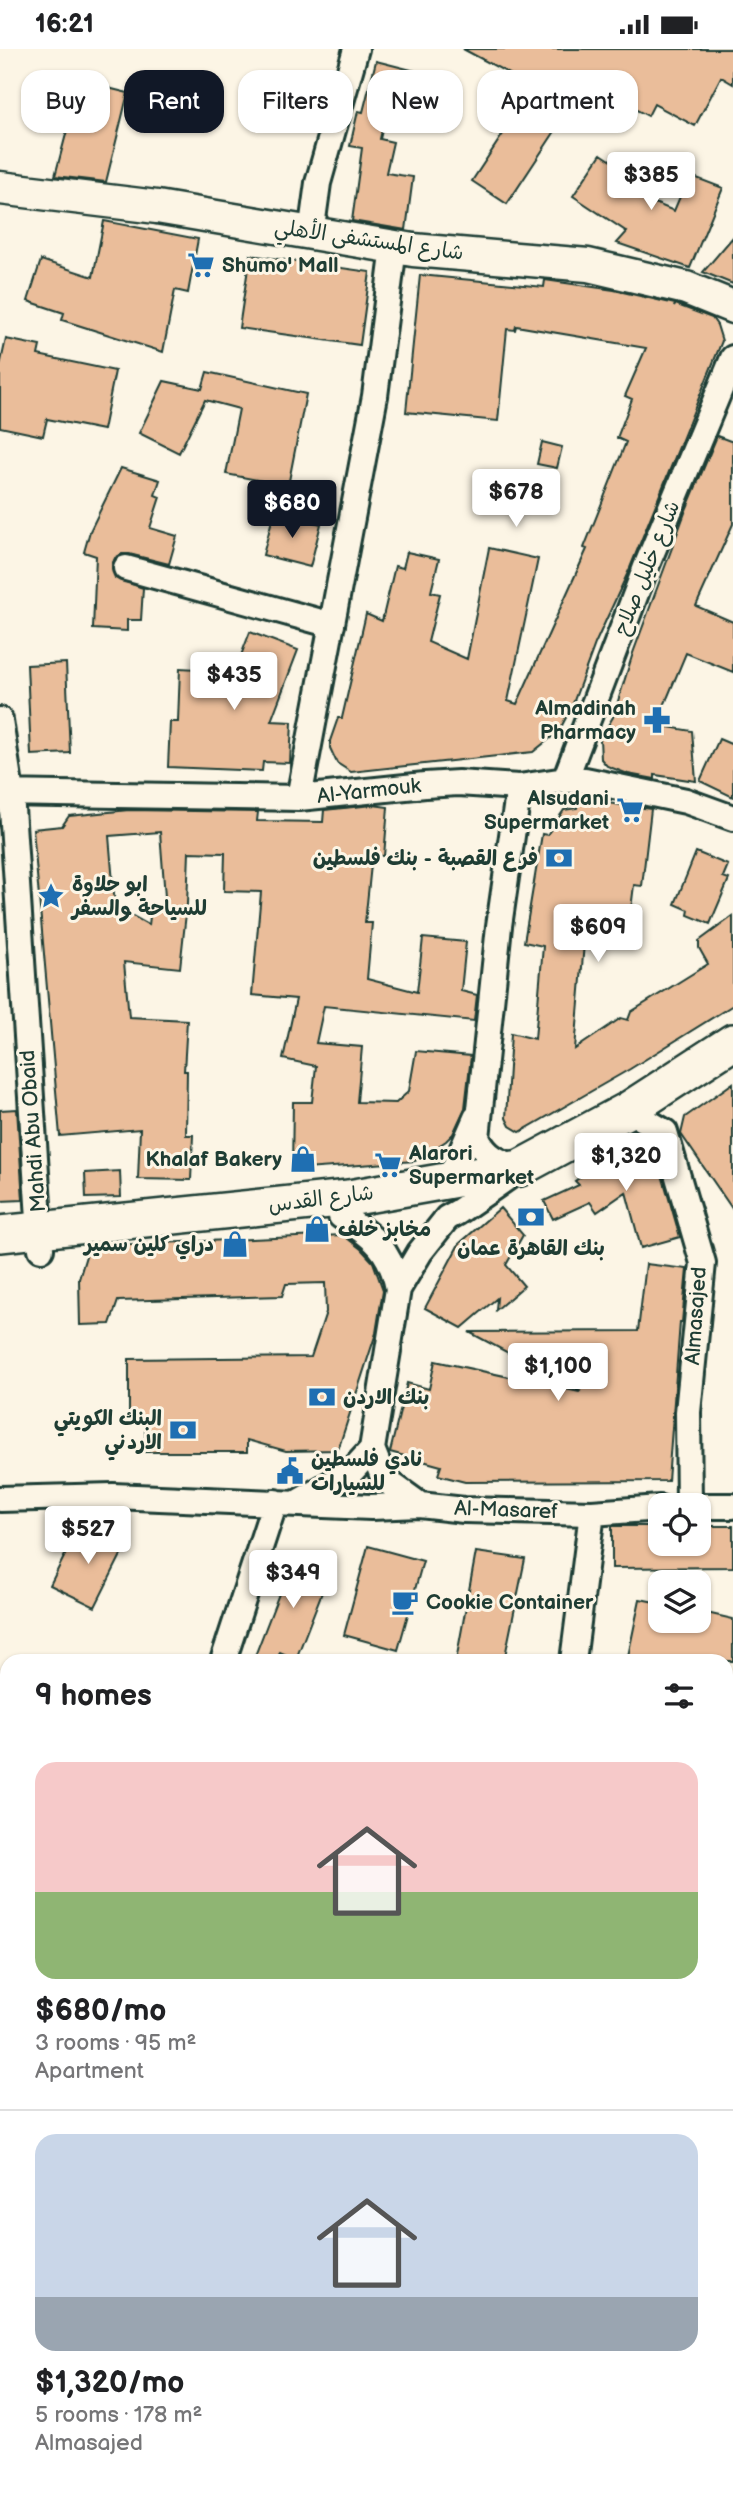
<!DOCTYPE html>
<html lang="en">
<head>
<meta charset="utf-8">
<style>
	body { margin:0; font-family:"Balsamiq Sans","Playpen Sans Arabic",sans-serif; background:#f2f2f2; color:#202124; height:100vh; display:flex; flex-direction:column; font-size:26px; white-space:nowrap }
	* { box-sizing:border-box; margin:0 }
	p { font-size:23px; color:#757577 }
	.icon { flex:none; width:38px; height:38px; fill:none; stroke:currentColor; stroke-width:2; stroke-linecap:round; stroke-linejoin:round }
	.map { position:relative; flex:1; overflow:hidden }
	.side { position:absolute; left:0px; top:1605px; width:733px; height:842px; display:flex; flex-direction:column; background:#fff; border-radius:21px 21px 0 0; box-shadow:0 2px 5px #0004 }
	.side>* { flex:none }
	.banner { position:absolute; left:21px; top:21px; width:691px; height:63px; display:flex; gap:14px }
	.controls { position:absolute; left:648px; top:1444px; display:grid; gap:14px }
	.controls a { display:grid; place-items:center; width:63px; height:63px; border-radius:14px; background:#fff; box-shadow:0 2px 5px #0004; font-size:35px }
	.price { position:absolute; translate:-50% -60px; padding:0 16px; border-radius:7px; background:#fff; color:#222; font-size:23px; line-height:46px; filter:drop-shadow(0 2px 4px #0008) }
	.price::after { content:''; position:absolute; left:50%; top:42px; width:21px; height:16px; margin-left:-10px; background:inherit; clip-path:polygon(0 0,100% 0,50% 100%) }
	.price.active { background:#111827; color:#fff }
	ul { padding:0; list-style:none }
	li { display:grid; align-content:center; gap:14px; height:371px; padding:0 35px }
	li+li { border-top:2px solid #e0e0e0 }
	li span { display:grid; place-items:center; height:217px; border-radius:21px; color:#555 }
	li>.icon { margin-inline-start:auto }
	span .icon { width:126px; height:126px; fill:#fffc; stroke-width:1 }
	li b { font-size:30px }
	h2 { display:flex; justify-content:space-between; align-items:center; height:84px; padding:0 35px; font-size:30px }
	.pill { padding:0 24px; border-radius:21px; background:#fff; box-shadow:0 2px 5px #0004; font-size:24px; line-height:63px }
	.pill.active { background:#111827; color:#fff }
	.status { display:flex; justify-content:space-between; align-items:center; height:49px; padding:0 35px; background:#fff; direction:ltr }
	.status svg { height:19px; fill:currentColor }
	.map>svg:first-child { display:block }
	.building { fill:#eabd9a; stroke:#1f3d34; stroke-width:2; fill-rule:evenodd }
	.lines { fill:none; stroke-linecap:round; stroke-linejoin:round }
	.minor-casing { stroke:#1f3d34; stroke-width:30 }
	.tertiary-casing { stroke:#1f3d34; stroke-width:37 }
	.secondary-casing { stroke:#1f3d34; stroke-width:40 }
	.minor { stroke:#fcf5e5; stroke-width:24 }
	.tertiary { stroke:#fcf5e5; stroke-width:32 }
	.secondary { stroke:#fcf5e5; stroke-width:35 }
	.labels { text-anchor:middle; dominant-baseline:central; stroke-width:6; stroke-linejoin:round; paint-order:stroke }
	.street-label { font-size:21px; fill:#1f3d34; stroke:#fcf5e5 }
	.poi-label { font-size:21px; font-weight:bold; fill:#1f3d34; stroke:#fcf5e5; text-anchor:start }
</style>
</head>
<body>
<div class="status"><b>16:21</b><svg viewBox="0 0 49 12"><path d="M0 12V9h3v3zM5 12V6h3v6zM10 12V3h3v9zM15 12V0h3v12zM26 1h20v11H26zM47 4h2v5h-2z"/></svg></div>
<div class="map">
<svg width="733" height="2446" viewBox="0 0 733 2446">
	<rect width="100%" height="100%" fill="#fcf5e5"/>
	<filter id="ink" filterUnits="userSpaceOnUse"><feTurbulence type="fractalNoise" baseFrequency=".0143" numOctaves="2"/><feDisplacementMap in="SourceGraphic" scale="14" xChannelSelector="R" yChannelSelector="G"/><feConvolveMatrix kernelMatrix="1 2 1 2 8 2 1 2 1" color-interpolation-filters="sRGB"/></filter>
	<g filter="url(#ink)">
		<path class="building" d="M 463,0 L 733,0 L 733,35 L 721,28 L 695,77 L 654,55 L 648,67 L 608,46 L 591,78 L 567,64 L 507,155 L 472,132 L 526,50 L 560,58 L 562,53 Z
			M 376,12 L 431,26 L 430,32 L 443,35 L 437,58 L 390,46 L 380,90 L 393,93 L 386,124 L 413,128 L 406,181 L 352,172 L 362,99 L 350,97 L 358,62 L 363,63 Z
			M 80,32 L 128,44 L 106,133 L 55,127 Z
			M 601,105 L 639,130 L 630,144 L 674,162 L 689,126 L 723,139 L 690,219 L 617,194 L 627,183 L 573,147 Z
			M 104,172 L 198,190 L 188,244 L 175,241 L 163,303 L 62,271 L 64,264 L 28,252 L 41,211 L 93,228 Z
			M 733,188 L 733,235 L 703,223 Z
			M 250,206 L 370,223 L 360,296 L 239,279 Z
			M 420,226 L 544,238 L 545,231 L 614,241 L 675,255 L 674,258 L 676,255 L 680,257 L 712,269 L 717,276 L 722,292 L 630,519 L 595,595 L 572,657 L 559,682 L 533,703 L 351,723 L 337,714 L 330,699 L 330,692 L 338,669 L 342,669 L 366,565 L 382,572 L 395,517 L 403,519 L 407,503 L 439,510 L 431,543 L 440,545 L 428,593 L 467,610 L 489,499 L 538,510 L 508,652 L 517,655 L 587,500 L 584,499 L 626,393 L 617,389 L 632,350 L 625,347 L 646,299 L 516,277 L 515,281 L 507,280 L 498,372 L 406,363 Z
			M 6,290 L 40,297 L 38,306 L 115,322 L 103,381 L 47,370 L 43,387 L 0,378 L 0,317 Z
			M 207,323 L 306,345 L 288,437 L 226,425 L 239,360 L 205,351 L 179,404 L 139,384 L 164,332 L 202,340 Z
			M 717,387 L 733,393 L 733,475 L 696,557 L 733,573 L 733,623 L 686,604 L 656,676 L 692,682 L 696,732 L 655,726 L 655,730 L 628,725 L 607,717 L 601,710 L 600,690 L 613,668 L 633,604 L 686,461 Z
			M 542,393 L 562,398 L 557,419 L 537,415 Z
			M 121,419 L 160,431 L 155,446 L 160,448 L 150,479 L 177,487 L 169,515 L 129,505 L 122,505 L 115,509 L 112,516 L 115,529 L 143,539 L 141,571 L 127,571 L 127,582 L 93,580 L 96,507 L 84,503 L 90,482 Z
			M 274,463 L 321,475 L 310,518 L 263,506 Z
			M 250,583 L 298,601 L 271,672 L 292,673 L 290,714 L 263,713 L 262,722 L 168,718 L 170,673 L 178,673 L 180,619 L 235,622 Z
			M 66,614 L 70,704 L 31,706 L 27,616 Z
			M 719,690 L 733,696 L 733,748 L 700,732 Z
			M 578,750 L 651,760 L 642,837 L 634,836 L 629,876 L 586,871 L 575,1000 L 621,969 L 628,971 L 631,963 L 708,915 L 699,899 L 699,892 L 733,867 L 733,956 L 630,1020 L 520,1083 L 510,1077 L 506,1069 L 511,984 L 535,990 L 543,897 L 524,893 L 542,785 L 547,786 L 564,761 L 577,759 Z
			M 373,756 L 388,758 L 384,807 L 372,806 L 365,874 L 372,874 L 367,930 L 417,943 L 423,889 L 466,893 L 461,942 L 477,946 L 474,972 L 324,957 L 316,994 L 362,998 L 357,1053 L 396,1054 L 409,1042 L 416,1002 L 471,1007 L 465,1059 L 453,1085 L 446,1092 L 415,1112 L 292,1121 L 293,1053 L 312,1053 L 316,1017 L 283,1010 L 296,950 L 252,946 L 261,843 L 224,842 L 225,804 L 189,803 L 187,855 L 180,919 L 124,913 L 129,968 L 187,971 L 184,1022 L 187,1022 L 186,1086 L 193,1086 L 191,1131 L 138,1130 L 140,1080 L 60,1087 L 33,780 L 62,777 L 69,767 L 129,761 L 258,763 L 257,772 L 323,773 L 324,761 ZM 160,783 L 166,861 L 151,859 L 149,876 L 115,857 L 109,787 Z
			M 696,803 L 728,816 L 723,828 L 729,830 L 710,875 L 688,866 L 689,861 L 675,855 Z
			M 733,1034 L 733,1161 L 681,1085 L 685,1068 Z
			M 17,1060 L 23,1151 L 0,1152 L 0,1061 Z
			M 630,1094 L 654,1098 L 680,1188 L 641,1199 L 626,1143 L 597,1163 L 590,1153 L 553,1170 L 544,1152 L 579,1136 L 575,1132 Z
			M 120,1122 L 121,1148 L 86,1149 L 85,1124 Z
			M 500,1159 L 523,1186 L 506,1216 L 524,1237 L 496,1261 L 497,1249 L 462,1279 L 425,1259 L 459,1195 Z
			M 343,1186 L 361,1200 L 373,1213 L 383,1241 L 376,1284 L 338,1401 L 286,1402 L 247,1391 L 247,1403 L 145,1403 L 145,1371 L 129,1371 L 129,1310 L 311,1308 L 326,1263 L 325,1234 L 286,1235 L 282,1247 L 118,1252 L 110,1275 L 80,1276 L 79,1230 L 89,1197 Z
			M 646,1215 L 687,1220 L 682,1273 L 680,1273 L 668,1432 L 465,1433 L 438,1426 L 441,1417 L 390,1403 L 407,1334 L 429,1340 L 435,1312 L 579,1343 L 580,1342 L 469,1283 L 638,1282 Z
			M 80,1476 L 125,1498 L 95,1558 L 50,1536 Z
			M 612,1477 L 660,1477 L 660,1494 L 698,1494 L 698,1477 L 733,1477 L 733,1518 L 612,1519 Z
			M 368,1497 L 423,1512 L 398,1601 L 344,1586 Z
			M 476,1503 L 525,1510 L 504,1612 L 456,1612 Z
			M 294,1506 L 331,1520 L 296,1610 L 280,1603 L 277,1612 L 253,1612 Z
			M 640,1550 L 660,1554 L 660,1572 L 698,1572 L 698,1562 L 733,1570 L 733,1612 L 627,1612 Z"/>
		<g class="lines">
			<defs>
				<path id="minor" d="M 311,185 L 318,134 L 356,0
					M 126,519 L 332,576
					M 0,671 L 11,744 L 41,1200
					M 565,731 L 646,518 L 733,309
					M 519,738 L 499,877 L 477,1089 C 487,1109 499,1113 519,1119
					M 0,744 L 299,749 L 425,736 L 458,734 L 519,738 L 565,731 L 585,731 L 686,752 L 733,769
					M 299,749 L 375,347 L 394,198
					M 628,1061 L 665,1083 L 703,1214 L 688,1363 L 689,1456
					M 449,1131 L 476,1069
					M 341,1167 C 373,1187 391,1201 398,1240 L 372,1400 L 384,1430 L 420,1456
					M 398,1240 L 420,1203 L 447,1169 L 458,1163 L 514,1124
					M 0,1450 L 113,1447 L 371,1458 L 420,1456 L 464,1461 L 592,1464 L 660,1459
					M 297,1454 L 351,1423 L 372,1400
					M 698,1457 L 733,1457
					M 223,1612 L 275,1453
					M 573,1612 L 592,1464
					M 0,2056 L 7,2059
					M 726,2066 L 733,2070
					M 0,2095 L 7,2084
					M 281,2446 L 284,2440
					M 590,2446 L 593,2440"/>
				<path id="tertiary" d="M 0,139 L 157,158 L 413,201 L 588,216 L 686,239 L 733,258"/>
				<path id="secondary" d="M 0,1185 L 349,1149 L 520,1119 L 628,1061 L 733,993"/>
			</defs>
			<use href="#minor" class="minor-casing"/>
			<use href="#tertiary" class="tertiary-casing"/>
			<use href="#secondary" class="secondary-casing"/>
			<use href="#minor" class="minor"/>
			<use href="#tertiary" class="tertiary"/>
			<use href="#secondary" class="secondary"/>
		</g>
	</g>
	<defs>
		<symbol id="supermarket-bare" viewBox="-9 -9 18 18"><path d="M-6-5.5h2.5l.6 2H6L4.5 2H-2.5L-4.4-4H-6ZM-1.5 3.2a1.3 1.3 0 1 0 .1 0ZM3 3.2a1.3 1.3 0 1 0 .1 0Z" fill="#1f6fb2" stroke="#fcf5e5" stroke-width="2.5" paint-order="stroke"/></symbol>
		<symbol id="pharmacy-bare" viewBox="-9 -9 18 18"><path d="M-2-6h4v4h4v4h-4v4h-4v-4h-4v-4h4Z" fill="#1f6fb2" stroke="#fcf5e5" stroke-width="2.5" paint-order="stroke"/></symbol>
		<symbol id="bank-bare" viewBox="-9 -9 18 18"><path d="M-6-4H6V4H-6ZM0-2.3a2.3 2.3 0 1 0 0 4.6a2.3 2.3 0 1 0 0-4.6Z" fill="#1f6fb2" stroke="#fcf5e5" stroke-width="2.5" paint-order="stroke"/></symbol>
		<symbol id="sight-bare" viewBox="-9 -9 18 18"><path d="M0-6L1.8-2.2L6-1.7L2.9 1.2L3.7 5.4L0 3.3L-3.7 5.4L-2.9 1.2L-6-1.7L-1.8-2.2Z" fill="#1f6fb2" stroke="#fcf5e5" stroke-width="2.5" paint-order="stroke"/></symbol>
		<symbol id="shop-bare" viewBox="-9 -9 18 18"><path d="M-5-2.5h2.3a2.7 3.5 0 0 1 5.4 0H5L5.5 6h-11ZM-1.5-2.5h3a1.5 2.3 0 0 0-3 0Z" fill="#1f6fb2" stroke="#fcf5e5" stroke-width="2.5" paint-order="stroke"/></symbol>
		<symbol id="civic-bare" viewBox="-9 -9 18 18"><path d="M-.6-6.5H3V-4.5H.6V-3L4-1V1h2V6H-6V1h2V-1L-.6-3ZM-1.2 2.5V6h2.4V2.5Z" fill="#1f6fb2" stroke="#fcf5e5" stroke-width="2.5" paint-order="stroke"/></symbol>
		<symbol id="cafe-bare" viewBox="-9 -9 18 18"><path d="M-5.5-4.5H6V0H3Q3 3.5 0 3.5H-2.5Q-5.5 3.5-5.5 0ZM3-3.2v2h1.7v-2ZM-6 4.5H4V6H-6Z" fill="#1f6fb2" stroke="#fcf5e5" stroke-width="2.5" paint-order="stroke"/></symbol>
	</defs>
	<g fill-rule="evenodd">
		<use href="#supermarket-bare" x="182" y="197" width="38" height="38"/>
		<use href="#pharmacy-bare" x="638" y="652" width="38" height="38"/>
		<use href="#supermarket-bare" x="611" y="742" width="38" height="38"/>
		<use href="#bank-bare" x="540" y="790" width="38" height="38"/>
		<use href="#sight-bare" x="32" y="828" width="38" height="38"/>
		<use href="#shop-bare" x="284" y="1091" width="38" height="38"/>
		<use href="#supermarket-bare" x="369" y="1097" width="38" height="38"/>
		<use href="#bank-bare" x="512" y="1149" width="38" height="38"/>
		<use href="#shop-bare" x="298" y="1161" width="38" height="38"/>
		<use href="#shop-bare" x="216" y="1176" width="38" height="38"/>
		<use href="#bank-bare" x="303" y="1329" width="38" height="38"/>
		<use href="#bank-bare" x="164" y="1362" width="38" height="38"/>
		<use href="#civic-bare" x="271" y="1403" width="38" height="38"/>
		<use href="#cafe-bare" x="386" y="1534" width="38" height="38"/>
	</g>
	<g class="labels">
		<g class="street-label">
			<text transform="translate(369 191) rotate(8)">شارع المستشفى الأهلي</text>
			<text transform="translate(647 519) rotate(-68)">شارع خليل صلاح</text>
			<text transform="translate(369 742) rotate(-6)">Al-Yarmouk</text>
			<text transform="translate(33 1082) rotate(-94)">Mahdi Abu Obaid</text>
			<text transform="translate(321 1150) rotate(-7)">شارع القدس</text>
			<text transform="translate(696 1267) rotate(-86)">Almasajed</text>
			<text transform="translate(506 1461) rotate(2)">Al-Masaref</text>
		</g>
		<g class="poi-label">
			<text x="222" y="216">Shumo' Mall</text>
			<text x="636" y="659" text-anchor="end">Almadinah<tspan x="636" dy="24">Pharmacy</tspan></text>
			<text x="609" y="749" text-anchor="end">Alsudani<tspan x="609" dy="24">Supermarket</tspan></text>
			<text x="538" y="809" text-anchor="end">فرع القصبة - بنك فلسطين</text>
			<text x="72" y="835">ابو حلاوة<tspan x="72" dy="24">للسياحة والسفر</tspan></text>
			<text x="409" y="1104">Alarori<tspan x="409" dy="24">Supermarket</tspan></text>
			<text x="282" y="1110" text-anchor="end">Khalaf Bakery</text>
			<text x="338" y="1180">مخابز خلف</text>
			<text x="214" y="1195" text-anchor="end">دراي كلين سمير</text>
			<text x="531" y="1199" text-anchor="middle">بنك القاهرة عمان</text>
			<text x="343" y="1348">بنك الاردن</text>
			<text x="162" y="1369" text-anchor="end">البنك الكويتي<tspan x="162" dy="24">الاردني</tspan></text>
			<text x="311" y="1410">نادي فلسطين<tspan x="311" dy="24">للسيارات</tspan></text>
			<text x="426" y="1553">Cookie Container</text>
		</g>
	</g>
</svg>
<div class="controls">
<a><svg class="icon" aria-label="locate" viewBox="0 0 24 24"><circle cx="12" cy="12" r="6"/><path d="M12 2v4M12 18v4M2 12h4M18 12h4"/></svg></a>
<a><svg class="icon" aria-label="layers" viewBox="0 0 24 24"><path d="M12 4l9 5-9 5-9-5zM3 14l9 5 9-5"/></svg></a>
</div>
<b class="price" style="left:651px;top:163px">$385</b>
<b class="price" style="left:516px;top:480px">$678</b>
<b class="price active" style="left:292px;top:491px">$680</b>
<b class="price" style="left:234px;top:663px">$435</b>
<b class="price" style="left:598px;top:915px">$609</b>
<b class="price" style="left:626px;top:1144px">$1,320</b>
<b class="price" style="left:558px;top:1354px">$1,100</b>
<b class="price" style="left:88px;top:1517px">$527</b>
<b class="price" style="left:293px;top:1561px">$349</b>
<div class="banner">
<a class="pill">Buy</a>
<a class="pill active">Rent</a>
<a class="pill">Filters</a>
<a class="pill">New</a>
<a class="pill">Apartment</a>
</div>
<section class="side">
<h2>9 homes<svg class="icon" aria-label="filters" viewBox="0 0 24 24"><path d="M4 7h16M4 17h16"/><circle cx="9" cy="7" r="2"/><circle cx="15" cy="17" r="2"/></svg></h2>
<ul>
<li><span style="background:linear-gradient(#f6c9c9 60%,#8fb573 0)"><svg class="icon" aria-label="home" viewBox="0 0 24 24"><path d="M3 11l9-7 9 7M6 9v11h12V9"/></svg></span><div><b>$680/mo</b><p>3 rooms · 95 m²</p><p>Apartment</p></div></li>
<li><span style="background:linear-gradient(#c9d6e8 75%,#9aa5b1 0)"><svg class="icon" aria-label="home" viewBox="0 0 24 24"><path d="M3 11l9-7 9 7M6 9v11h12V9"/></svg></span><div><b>$1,320/mo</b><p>5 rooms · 178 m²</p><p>Almasajed</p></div></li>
</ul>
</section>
</div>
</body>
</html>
